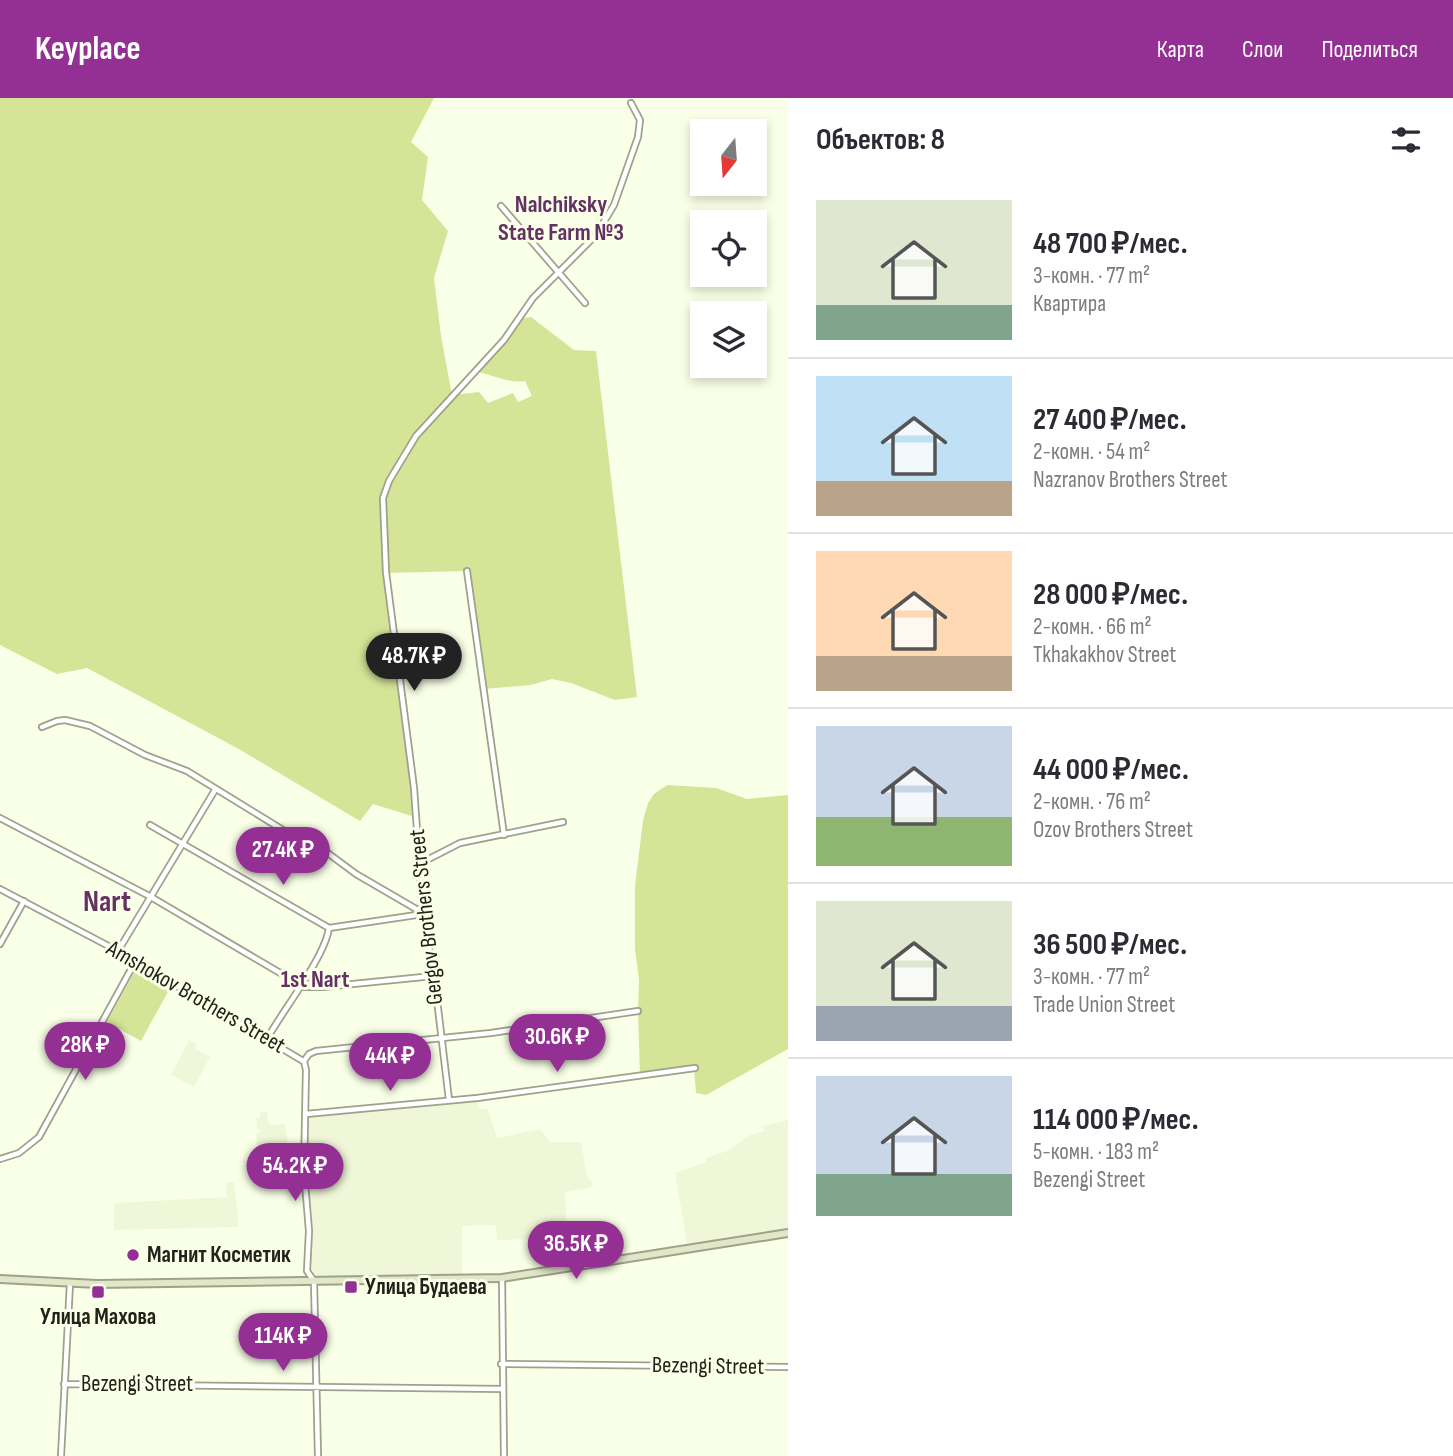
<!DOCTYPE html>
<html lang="ru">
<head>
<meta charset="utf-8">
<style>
	body { margin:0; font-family:"Sofia Sans Condensed",sans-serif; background:#f2f2f3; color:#2b2b33; height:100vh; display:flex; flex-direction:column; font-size:26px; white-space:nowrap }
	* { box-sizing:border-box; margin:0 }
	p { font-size:23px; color:#7c7c81 }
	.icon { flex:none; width:38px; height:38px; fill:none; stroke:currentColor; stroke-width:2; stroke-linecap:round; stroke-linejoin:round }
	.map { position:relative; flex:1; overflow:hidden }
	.details { display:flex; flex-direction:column; background:#fff; width:665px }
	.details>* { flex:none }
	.needle { width:46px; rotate:197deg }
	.tools { position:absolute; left:690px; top:21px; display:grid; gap:14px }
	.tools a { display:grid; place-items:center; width:77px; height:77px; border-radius:0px; background:#fff; box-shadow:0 4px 10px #0003; font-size:35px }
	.price { position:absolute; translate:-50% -60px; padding:0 16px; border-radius:24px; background:#942f94; color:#fff; font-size:23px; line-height:46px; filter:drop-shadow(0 2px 4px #0008) }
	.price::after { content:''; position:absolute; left:50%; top:42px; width:21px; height:16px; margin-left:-10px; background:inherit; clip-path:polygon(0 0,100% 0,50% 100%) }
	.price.selected { background:#222; color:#fff }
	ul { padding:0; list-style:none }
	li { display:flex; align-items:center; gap:21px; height:175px; padding:0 28px }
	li+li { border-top:2px solid #e1e1e2 }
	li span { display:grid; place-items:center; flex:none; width:196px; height:140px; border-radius:0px; color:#555 }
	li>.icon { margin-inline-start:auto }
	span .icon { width:84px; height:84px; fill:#fffc; stroke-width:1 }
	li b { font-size:30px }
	h2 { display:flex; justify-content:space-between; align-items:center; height:84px; padding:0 28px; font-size:30px }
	header { display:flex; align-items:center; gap:42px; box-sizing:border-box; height:98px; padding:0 35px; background:#942f94; color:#fff }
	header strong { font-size:33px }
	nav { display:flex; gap:38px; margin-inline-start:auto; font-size:24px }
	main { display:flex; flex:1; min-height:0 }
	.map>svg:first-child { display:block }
	.built { fill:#f0f7d8 }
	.green { fill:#d5e497 }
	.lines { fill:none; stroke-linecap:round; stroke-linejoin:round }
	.street-casing { stroke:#9da28c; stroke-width:8 }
	.secondary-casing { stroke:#9da28c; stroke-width:10 }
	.street { stroke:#fff; stroke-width:4.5 }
	.secondary { stroke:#e2e7c8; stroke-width:6 }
	.poi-dot { fill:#942f94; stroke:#faffe8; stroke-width:2.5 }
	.labels { text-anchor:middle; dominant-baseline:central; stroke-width:6; stroke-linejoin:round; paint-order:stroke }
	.street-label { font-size:23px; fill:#21221a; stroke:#faffe8 }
	.poi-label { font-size:23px; font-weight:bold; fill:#21221a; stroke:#faffe8; text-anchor:start }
	.neighbourhood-label { font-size:24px; font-weight:bold; fill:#633163; stroke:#faffe8 }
	.district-label { font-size:30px; font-weight:bold; fill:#633163; stroke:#faffe8 }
</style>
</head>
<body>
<header>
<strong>Keyplace</strong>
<nav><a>Карта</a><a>Слои</a><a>Поделиться</a></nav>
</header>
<main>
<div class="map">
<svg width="788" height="1358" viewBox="0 0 788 1358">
	<rect width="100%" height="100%" fill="#faffe8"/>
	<path class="built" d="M 189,942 L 197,946 L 195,951 L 210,959 L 194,989 L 171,977 Z
		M 477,1000 L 480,1011 L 488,1011 L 497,1040 L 540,1031 L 550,1044 L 581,1044 L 587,1077 L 594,1087 L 589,1090 L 565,1094 L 567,1140 L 497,1142 L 496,1127 L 462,1128 L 462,1181 L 314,1183 L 307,1173 L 309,1133 L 305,1086 L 306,1016 Z
		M 260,1014 L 267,1014 L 269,1027 L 285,1026 L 287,1040 L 288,1069 L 261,1072 L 260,1068 L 258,1068 L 257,1054 L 261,1053 L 261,1050 L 257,1049 L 256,1036 L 261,1032 L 257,1031 L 256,1020 L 260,1019 Z
		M 788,1022 L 788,1135 L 688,1151 L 675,1075 L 707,1064 L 706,1060 L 727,1053 L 750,1037 L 764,1033 L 762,1028 Z
		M 234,1084 L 239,1129 L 114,1132 L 114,1105 L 227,1099 L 226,1085 Z"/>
	<path class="green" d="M 0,0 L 434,0 L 411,44 L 428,59 L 422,102 L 448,133 L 434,180 L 441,238 L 452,297 L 479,294 L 488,305 L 513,295 L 518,304 L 532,298 L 525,283 C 510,286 494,277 478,274 L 500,251 L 523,220 L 531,219 L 574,252 L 596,253 L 637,599 L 615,602 L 571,585 L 552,581 L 531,587 L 484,591 L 467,473 L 386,475 L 414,690 L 415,719 L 373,706 L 360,723 L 237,650 L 87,570 L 57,576 L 0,547 Z
		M 667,687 L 716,690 L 747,701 L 788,697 L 788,951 L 706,997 L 696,995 L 694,970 L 640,978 L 638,913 L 639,882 L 635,851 L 635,788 L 643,723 L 648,705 L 654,696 Z
		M 135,873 L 169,892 L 141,943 L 107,924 Z"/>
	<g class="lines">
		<defs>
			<path id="street" d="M 501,108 L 585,205
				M 467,473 L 504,737
				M 42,629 L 57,623 L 65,622 L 90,628 L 145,657 L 187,673 L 296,740 L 325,753 L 356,776 L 423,815
				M 0,720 L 151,799 L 304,889 L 323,889 L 433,878
				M 150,727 L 329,830 L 423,816
				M 421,765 L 460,745 L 563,724
				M 0,791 L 118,853 L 303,963
				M 0,846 L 24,803
				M 118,853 L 215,692
				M 267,941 C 283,912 325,859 329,830
				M 304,963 L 306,972 L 304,1073 L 309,1133 L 307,1173 L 314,1183 L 318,1358
				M 304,963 L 309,956 L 316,953 L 491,935 L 638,913
				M 449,1002 L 435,885 L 423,816 L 414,690 L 386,474 L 383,400 L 389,383 L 416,338 L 504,242 L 533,200 L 596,137 L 614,107 L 638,39 L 640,22 L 631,5
				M 306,1016 L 477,1000 L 695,970
				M 0,1061 L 19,1055 L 39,1039 L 135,864
				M 502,1180 L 504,1358
				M 501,1266 L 788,1269
				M 64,1286 L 503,1291
				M 61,1358 L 70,1185"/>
			<path id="secondary" d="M 0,1181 L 97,1186 L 502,1180 L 788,1135"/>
		</defs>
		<use href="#street" class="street-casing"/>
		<use href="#secondary" class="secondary-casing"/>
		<use href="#street" class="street"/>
		<use href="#secondary" class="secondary"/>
	</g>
	<g class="poi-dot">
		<circle cx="133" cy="1157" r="7"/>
		<rect x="344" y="1182" width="14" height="14" rx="3.5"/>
		<rect x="91" y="1187" width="14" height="14" rx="3.5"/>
	</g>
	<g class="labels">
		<g class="street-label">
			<text transform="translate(426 819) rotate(-96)">Gergov Brothers Street</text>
			<text transform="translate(196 899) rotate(30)">Amshokov Brothers Street</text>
			<text transform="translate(708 1268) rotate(1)">Bezengi Street</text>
			<text x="137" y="1286">Bezengi Street</text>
		</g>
		<g class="poi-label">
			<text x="147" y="1157">Магнит Косметик</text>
			<text x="365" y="1189">Улица Будаева</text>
			<text x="98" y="1219" text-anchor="middle">Улица Махова</text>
		</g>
		<g class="neighbourhood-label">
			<text x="561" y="106">Nalchiksky<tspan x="561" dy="28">State Farm №3</tspan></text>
			<text x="315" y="881">1st Nart</text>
		</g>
		<g class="district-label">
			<text x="107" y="804">Nart</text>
		</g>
	</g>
</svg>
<div class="tools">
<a><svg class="needle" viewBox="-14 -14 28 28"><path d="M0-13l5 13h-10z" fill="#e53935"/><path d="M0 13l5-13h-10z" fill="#7c7c81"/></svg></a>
<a><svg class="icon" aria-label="locate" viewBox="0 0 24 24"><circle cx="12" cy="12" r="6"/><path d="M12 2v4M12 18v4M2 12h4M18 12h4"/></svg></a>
<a><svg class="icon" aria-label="layers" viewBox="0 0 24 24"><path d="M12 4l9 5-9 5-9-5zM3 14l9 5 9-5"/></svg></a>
</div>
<b class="price selected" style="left:414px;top:595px">48.7K ₽</b>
<b class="price" style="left:283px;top:789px">27.4K ₽</b>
<b class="price" style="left:557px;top:976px">30.6K ₽</b>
<b class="price" style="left:85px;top:984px">28K ₽</b>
<b class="price" style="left:390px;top:995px">44K ₽</b>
<b class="price" style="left:295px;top:1105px">54.2K ₽</b>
<b class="price" style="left:576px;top:1183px">36.5K ₽</b>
<b class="price" style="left:283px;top:1275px">114K ₽</b>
</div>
<section class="details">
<h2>Объектов: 8<svg class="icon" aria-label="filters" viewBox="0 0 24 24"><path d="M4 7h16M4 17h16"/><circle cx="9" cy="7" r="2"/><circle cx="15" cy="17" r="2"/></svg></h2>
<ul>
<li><span style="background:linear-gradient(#dfe7d0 75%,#7fa58c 0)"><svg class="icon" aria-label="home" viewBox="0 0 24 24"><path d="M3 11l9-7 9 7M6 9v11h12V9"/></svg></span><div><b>48 700 ₽/мес.</b><p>3-комн. · 77 m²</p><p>Квартира</p></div></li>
<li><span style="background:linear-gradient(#bfe0f5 75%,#b9a48a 0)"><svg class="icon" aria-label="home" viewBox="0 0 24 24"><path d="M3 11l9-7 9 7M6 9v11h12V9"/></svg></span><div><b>27 400 ₽/мес.</b><p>2-комн. · 54 m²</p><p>Nazranov Brothers Street</p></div></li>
<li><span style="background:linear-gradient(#ffd9b3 75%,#b9a48a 0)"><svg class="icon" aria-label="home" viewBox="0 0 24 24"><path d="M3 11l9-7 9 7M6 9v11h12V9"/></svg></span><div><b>28 000 ₽/мес.</b><p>2-комн. · 66 m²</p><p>Tkhakakhov Street</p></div></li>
<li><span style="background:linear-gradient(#c9d6e8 65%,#8fb573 0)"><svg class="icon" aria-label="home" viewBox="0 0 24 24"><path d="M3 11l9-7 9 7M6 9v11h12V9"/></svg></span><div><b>44 000 ₽/мес.</b><p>2-комн. · 76 m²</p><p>Ozov Brothers Street</p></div></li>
<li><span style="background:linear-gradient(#dfe7d0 75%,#9aa5b1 0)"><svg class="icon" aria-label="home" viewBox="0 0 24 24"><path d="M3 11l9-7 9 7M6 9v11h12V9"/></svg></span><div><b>36 500 ₽/мес.</b><p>3-комн. · 77 m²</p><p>Trade Union Street</p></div></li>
<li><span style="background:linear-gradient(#c9d6e8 70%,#7fa58c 0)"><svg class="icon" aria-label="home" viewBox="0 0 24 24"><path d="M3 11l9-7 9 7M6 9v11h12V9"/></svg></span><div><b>114 000 ₽/мес.</b><p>5-комн. · 183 m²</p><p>Bezengi Street</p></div></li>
</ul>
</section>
</main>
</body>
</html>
